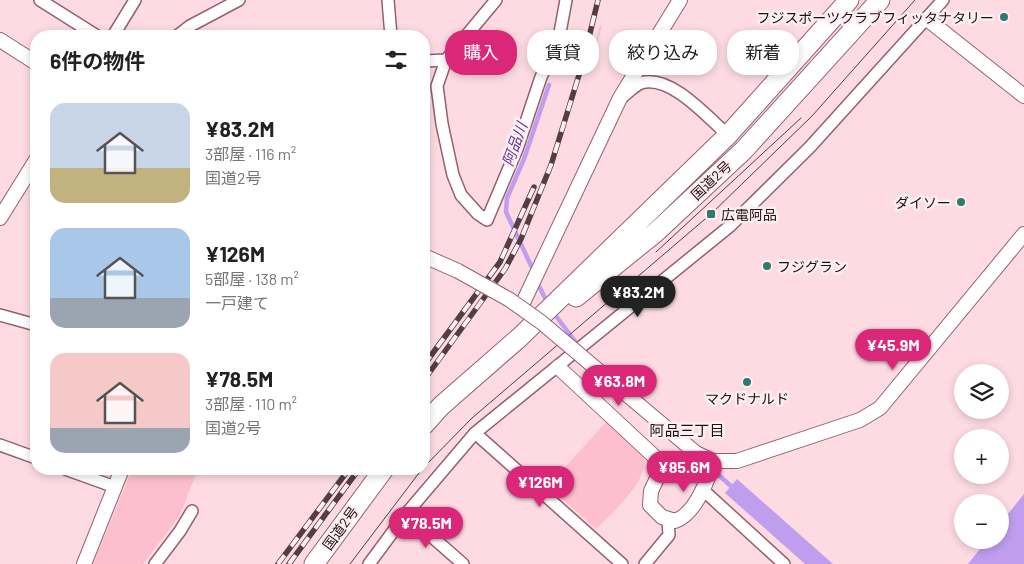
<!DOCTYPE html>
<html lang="ja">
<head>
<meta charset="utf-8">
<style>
	body { margin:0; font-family:Barlow,"Noto Sans JP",sans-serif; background:#f2f2f2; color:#222; height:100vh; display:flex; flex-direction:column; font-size:19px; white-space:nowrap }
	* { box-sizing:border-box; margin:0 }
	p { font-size:16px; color:#767676 }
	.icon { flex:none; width:28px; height:28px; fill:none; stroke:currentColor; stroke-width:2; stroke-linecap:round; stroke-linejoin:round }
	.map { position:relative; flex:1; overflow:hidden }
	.side { position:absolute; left:30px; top:30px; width:400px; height:445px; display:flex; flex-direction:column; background:#fff; border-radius:20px; box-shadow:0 2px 8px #0003 }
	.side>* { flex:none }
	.guide { position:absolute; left:445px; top:30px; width:475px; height:45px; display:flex; gap:10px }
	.fabs { position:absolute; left:954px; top:364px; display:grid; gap:10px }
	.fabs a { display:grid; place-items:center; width:55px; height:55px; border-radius:50%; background:#fff; box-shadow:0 2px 8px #0003; font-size:25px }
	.price { position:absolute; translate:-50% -42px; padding:0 11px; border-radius:18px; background:#db2777; color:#fff; font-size:16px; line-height:32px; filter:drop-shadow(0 1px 2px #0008) }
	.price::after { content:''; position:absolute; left:50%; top:30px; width:15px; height:11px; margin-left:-8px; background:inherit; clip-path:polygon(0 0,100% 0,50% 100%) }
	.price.active { background:#222; color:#fff }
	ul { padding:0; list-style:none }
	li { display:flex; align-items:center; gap:15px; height:125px; padding:0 20px }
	li span { display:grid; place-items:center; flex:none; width:140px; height:100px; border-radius:15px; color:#555 }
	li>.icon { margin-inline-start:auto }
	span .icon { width:60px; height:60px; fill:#fffc; stroke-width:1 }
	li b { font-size:21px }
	h2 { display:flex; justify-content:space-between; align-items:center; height:60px; padding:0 20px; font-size:21px }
	.chip { padding:0 18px; border-radius:20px; background:#fff; box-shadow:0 2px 8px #0003; font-size:18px; line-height:45px }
	.chip.active { background:#db2777; color:#fff }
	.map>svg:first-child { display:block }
	.green { fill:#fdbfce }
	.water { fill:#c09eed }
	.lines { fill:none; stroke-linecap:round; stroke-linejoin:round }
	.stream { stroke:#c09eed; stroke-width:4.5 }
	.minor-casing { stroke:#93616d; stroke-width:14 }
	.tertiary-casing { stroke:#93616d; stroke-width:16 }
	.trunk-casing { stroke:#93616d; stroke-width:21 }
	.minor { stroke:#fff; stroke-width:11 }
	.tertiary { stroke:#fff; stroke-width:14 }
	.trunk { stroke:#fff; stroke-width:19 }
	.tram { stroke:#543d43; stroke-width:1 }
	.rail-casing { stroke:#543d43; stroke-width:5.5 }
	.rail { stroke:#fbeff1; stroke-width:4; stroke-dasharray:11; stroke-linecap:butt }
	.tertiary-bridge-casing { stroke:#93616d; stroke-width:16; stroke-linecap:butt }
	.tertiary-bridge { stroke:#fff; stroke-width:14 }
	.poi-dot { fill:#32786f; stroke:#fbeff1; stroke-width:2 }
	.labels { text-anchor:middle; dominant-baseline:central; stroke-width:5; stroke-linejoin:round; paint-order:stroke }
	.poi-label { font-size:14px; fill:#210e13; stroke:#fbeff1; text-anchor:end }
	.street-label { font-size:14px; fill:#210e13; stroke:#fbeff1 }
	.water-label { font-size:15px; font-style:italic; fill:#643792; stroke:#fbeff1 }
	.neighbourhood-label { font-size:15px; fill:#210e13; stroke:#fbeff1 }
</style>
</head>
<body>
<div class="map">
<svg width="1024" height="564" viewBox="0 0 1024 564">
	<rect width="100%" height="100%" fill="#fedbe2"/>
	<path class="green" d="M 600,25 L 602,26 L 593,59 L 592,57 Z
		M 606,422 L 644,456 C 650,480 612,514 596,529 L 548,486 Z
		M 132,469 L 198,469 L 179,517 L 143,564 L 93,564 Z"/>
	<path class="water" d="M 737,479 L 833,564 L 805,564 L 725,493 Z
		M 1024,494 L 1024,564 L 968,564 L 987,540 L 1000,540 L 1000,524 Z"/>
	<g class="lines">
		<path class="stream" d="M 534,272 L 506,212 L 507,198 L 524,159 L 549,85
			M 537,282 L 548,304
			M 553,312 L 577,344
			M 713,470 L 731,486"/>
		<defs>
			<path id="minor" d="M 40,0 L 97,36
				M 388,0 L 391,36
				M 496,0 L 446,60 L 437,86 L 442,124 L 453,175 L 461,195 L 478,214 L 487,220 L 517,149 L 541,77 L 559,38 L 566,0
				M 113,36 L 135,0
				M 177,36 L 190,26 L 239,0
				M 424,61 L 446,60
				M 622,97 C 628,93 635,85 641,83 C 671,74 708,118 728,135
				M 0,315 L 36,325
				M 475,433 L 622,564
				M 0,445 L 36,458
				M 65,469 L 115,487
				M 703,490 L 784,564
				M 406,514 L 463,564
				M 155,564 L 180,531 L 192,511
				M 369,564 L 406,514 L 475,433 L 730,226 L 810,147 L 943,0
				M 645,564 L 669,535 L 668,521"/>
			<path id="tertiary" d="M 927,19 L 1024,96
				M 0,40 L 36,63
				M 0,218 L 36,160
				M 424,256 L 458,271
				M 521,307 L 620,98 L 680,0
				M 558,367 L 657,459 L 661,470 L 651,491 L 650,505 L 662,517 L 675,521 C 695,514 708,481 713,461 L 737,461 L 860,420 L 880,408 L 1024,234
				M 84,564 L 122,469"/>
			<path id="trunk" d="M 576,297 L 655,233 L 744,150 L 880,0
				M 424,425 L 441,406 L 520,337 L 728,135 L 849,0
				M 314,564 L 384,469"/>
		</defs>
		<use href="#minor" class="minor-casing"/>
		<use href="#tertiary" class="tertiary-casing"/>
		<use href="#trunk" class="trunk-casing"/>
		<use href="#minor" class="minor"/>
		<use href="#tertiary" class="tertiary"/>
		<use href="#trunk" class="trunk"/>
		<path class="tram" d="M 656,252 L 801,118
			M 424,467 L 472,418 L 711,214 L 812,116 L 915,0
			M 350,564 L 422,469"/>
		<defs>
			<path id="rail" d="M 424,365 L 500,262 L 534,187
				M 424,380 L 505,269 L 521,239 L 551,165 L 583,62 L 598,0
				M 278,564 L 349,469
				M 289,564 L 359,469"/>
		</defs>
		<use href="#rail" class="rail-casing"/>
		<use href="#rail" class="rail"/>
		<defs>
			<path id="tertiary-bridge" d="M 458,271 L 510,300 L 541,322 L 696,453 L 713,461"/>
		</defs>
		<use href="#tertiary-bridge" class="tertiary-bridge-casing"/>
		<use href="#tertiary-bridge" class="tertiary-bridge"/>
	</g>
	<g class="poi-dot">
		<circle cx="1004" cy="17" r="5"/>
		<circle cx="961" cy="202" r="5"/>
		<rect x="706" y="209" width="10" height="10" rx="2.5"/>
		<circle cx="767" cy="266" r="5"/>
		<circle cx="747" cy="382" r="5"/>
	</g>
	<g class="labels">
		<g class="poi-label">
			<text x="994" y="17">フジスポーツクラブフィッタナタリー</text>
			<text x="951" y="202">ダイソー</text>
			<text x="721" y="214" text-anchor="start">広電阿品</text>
			<text x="777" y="266" text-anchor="start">フジグラン</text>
			<text x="747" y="398" text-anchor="middle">マクドナルド</text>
		</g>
		<g class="street-label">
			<text transform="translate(711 180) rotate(-43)">国道2号</text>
			<text transform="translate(340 528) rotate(-54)">国道2号</text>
		</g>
		<g class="water-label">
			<text transform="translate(514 144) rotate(-70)">阿品川</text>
		</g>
		<g class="neighbourhood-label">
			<text x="687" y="430">阿品三丁目</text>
		</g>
	</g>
</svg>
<div class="fabs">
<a><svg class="icon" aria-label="layers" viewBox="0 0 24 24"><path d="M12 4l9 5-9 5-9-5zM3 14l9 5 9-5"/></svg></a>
<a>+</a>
<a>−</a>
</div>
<b class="price active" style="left:638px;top:318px">¥83.2M</b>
<b class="price" style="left:893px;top:371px">¥45.9M</b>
<b class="price" style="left:619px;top:407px">¥63.8M</b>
<b class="price" style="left:684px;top:493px">¥85.6M</b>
<b class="price" style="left:540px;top:508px">¥126M</b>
<b class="price" style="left:426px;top:549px">¥78.5M</b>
<div class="guide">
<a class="chip active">購入</a>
<a class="chip">賃貸</a>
<a class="chip">絞り込み</a>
<a class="chip">新着</a>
</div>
<section class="side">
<h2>6件の物件<svg class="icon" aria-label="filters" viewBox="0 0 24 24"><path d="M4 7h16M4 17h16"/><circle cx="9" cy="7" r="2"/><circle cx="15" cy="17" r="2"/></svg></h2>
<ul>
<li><span style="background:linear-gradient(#c9d6e8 65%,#c2b280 0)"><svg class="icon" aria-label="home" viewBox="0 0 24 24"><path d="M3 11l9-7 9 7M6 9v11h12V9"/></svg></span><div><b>¥83.2M</b><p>3部屋 · 116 m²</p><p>国道2号</p></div></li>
<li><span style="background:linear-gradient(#a9c7e8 70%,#9aa5b1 0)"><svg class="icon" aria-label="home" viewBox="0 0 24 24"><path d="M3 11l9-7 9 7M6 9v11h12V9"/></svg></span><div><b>¥126M</b><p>5部屋 · 138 m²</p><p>一戸建て</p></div></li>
<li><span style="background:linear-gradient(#f6c9c9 75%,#9aa5b1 0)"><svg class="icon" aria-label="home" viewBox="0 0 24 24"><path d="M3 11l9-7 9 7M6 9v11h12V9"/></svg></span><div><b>¥78.5M</b><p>3部屋 · 110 m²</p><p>国道2号</p></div></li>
</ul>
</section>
</div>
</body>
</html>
